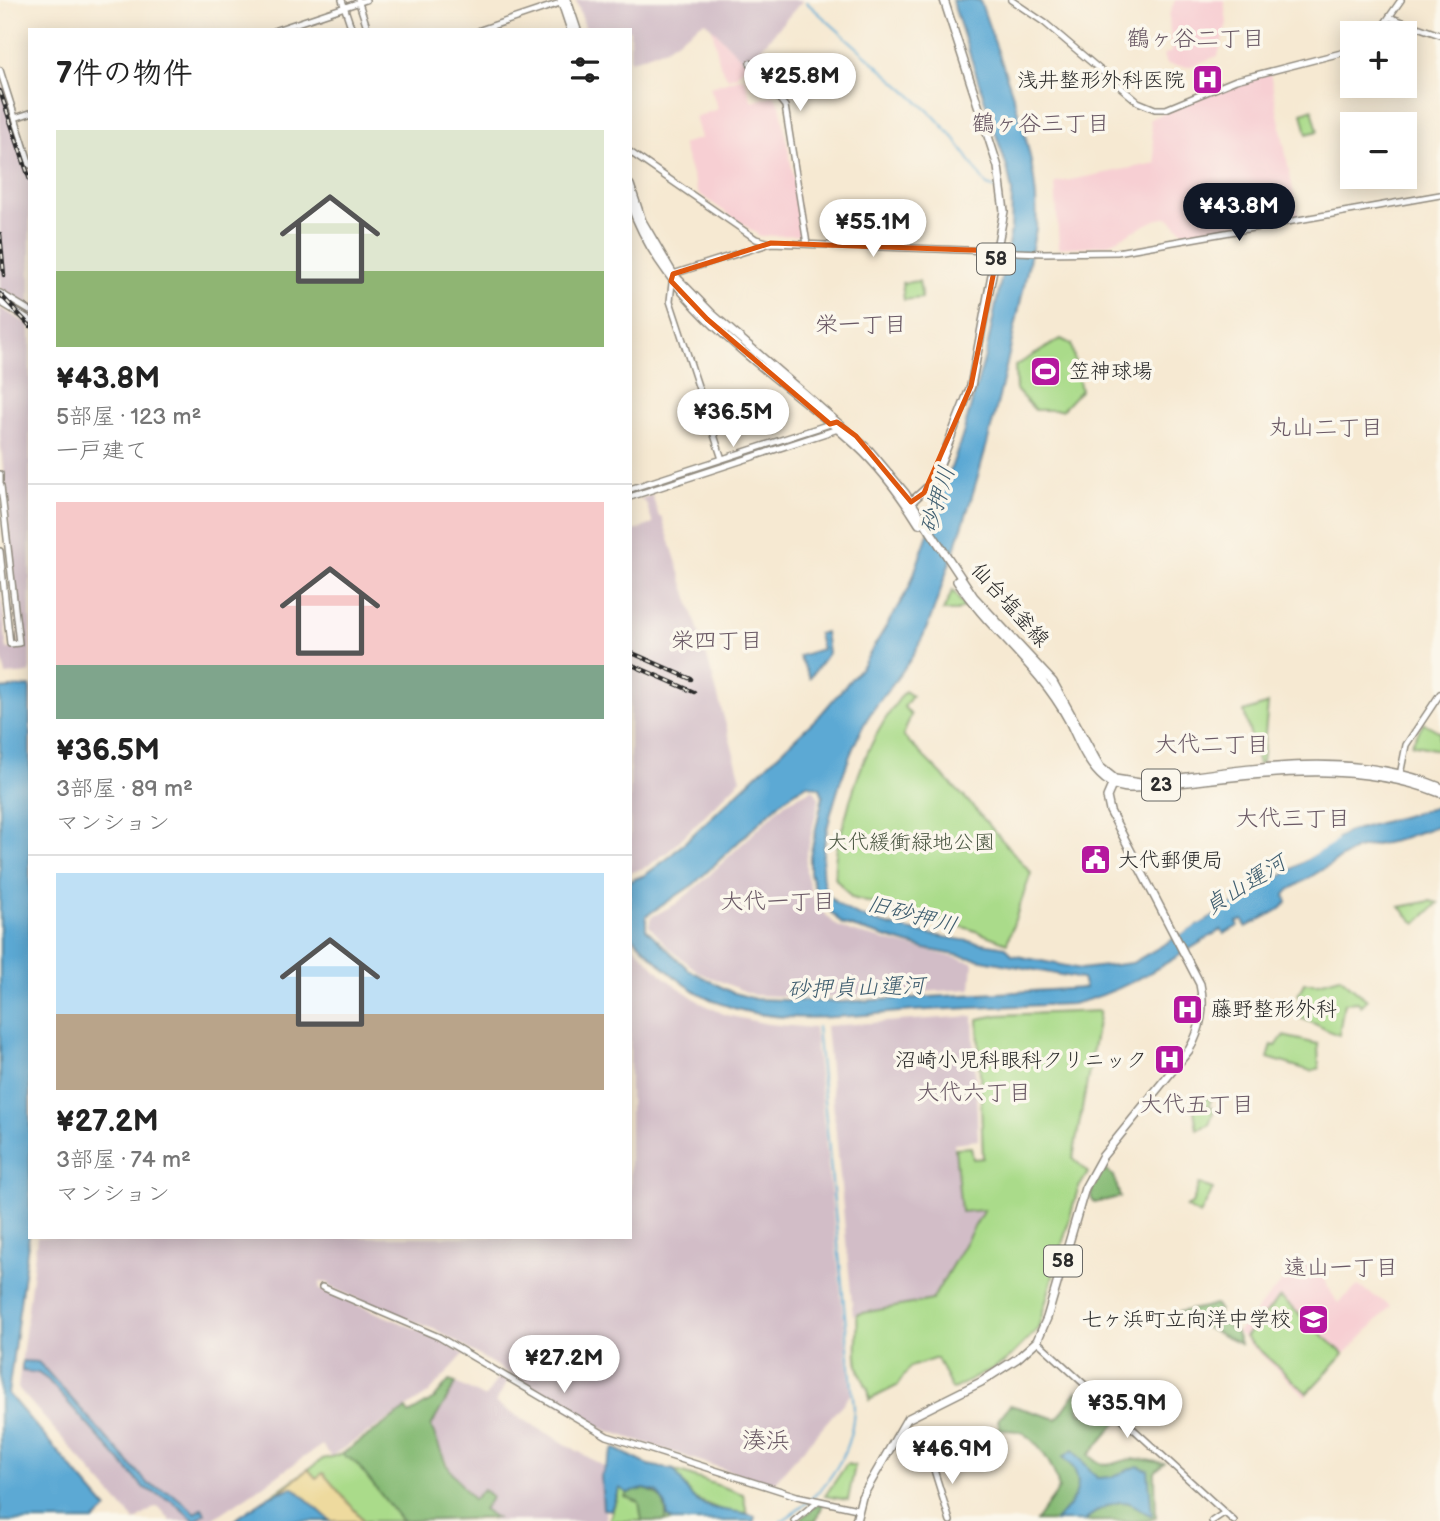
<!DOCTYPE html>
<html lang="ja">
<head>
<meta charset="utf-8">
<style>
	body { margin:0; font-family:"Balsamiq Sans","Klee One",sans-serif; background:#f6f6f6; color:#222; height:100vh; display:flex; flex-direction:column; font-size:26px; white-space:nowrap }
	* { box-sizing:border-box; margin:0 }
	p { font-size:23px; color:#767676 }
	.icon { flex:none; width:38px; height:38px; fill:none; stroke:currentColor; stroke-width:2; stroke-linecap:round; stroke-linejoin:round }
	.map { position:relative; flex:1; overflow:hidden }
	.details { position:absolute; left:28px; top:28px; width:604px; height:1211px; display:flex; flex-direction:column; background:#fff; border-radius:0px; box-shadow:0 4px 18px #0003 }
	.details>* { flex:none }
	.buttons { position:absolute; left:1340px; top:21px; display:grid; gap:14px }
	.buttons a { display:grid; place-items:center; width:77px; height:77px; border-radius:0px; background:#fff; box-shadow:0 4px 18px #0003; font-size:35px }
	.price { position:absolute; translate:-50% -60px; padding:0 16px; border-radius:24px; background:#fff; color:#222; font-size:23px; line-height:46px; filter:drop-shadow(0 2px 4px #0008) }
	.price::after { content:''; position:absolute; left:50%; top:42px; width:21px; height:16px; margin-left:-10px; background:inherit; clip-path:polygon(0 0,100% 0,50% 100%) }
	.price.on { background:#111827; color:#fff }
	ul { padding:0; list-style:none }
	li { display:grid; align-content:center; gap:14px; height:371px; padding:0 28px }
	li+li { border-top:2px solid #e0e0e0 }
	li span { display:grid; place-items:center; height:217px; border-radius:0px; color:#555 }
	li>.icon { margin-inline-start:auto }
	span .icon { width:126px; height:126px; fill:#fffc; stroke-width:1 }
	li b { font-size:30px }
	h2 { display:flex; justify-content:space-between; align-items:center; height:84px; padding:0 28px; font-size:30px }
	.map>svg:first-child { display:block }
	.built { fill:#f7cfd3 }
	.industrial { fill:#d2bdc7 }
	.green { fill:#aadb8a; stroke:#6a835a; stroke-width:2 }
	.forest { fill:#87bb76; stroke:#597350; stroke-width:2 }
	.sand { fill:#eeda9e; stroke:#8c8264; stroke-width:2 }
	.water { fill:#5ba9d4; stroke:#436a80; stroke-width:2; fill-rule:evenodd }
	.pier { fill:#f6e9d2 }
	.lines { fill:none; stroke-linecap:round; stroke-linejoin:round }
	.stream { stroke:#5ba9d4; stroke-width:2 }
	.tertiary-casing { stroke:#908a7e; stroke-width:8 }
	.primary-casing { stroke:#908a7e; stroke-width:10 }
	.tertiary { stroke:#fff; stroke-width:5 }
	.primary { stroke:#fff; stroke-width:7 }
	.rail-casing { stroke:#2b2b2b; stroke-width:4.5 }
	.rail { stroke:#fbf7ec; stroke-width:2; stroke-dasharray:5; stroke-linecap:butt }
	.marked { fill:none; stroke:#df570e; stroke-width:5; stroke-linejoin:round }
	.labels { text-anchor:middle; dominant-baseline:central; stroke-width:7; stroke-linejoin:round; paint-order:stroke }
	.shield { fill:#fbf7ec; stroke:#696865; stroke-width:2 }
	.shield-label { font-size:19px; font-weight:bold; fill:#2b2b2b }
	.poi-label { font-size:21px; fill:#2b2b2b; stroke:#fbf7ec; text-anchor:end }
	.street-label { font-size:21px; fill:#2b2b2b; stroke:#fbf7ec }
	.park-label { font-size:21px; fill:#4b5743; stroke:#fbf7ec }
	.neighbourhood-label { font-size:23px; fill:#6a5965; stroke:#fbf7ec }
	.water-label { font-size:23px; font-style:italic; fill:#3e5d6f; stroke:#fbf7ec }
	.quarter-label { font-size:24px; fill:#6a5965; stroke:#fbf7ec }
</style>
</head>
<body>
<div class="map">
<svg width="1440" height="1521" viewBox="0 0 1440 1521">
	<rect width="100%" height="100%" fill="#fbf7ec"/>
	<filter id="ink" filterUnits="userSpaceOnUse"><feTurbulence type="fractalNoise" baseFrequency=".0143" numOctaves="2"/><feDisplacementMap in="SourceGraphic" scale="14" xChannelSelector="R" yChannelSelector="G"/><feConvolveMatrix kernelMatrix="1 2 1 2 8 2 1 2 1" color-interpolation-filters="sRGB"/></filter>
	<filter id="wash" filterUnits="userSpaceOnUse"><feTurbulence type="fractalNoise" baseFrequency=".00686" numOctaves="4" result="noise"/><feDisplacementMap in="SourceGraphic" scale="28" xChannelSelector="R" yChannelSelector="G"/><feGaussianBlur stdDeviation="1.57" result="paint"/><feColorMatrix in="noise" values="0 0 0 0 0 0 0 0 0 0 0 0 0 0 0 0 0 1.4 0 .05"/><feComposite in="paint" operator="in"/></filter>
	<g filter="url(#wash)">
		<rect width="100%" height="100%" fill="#f6e9d2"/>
		<path class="built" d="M 1175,0 L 1224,0 L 1227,23 L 1218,56 L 1188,67 L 1166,64 L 1163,55 L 1171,52 L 1169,15 Z
			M 1394,21 L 1421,33 L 1408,68 L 1405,69 L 1405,33 L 1382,33 L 1388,23 Z
			M 712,28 L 747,64 L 736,76 L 728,78 L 720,65 Z
			M 1270,73 L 1298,216 L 1188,236 L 1168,217 L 1155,220 L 1106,245 L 1059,248 L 1055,183 L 1156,163 L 1150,119 L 1231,85 Z
			M 739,78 L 745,79 L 752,102 L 774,95 L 780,104 L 804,235 L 760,236 L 698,193 L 682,144 L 701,138 L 695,117 L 718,109 L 710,87 Z
			M 1301,1261 L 1323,1274 L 1327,1286 L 1338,1303 L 1358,1286 L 1391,1306 L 1305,1396 L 1237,1332 Z"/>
		<path class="industrial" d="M 576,0 L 801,0 L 802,1 L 747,64 L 705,21 L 666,48 L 630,61 L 630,30 L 586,30 Z
			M 0,76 L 30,172 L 30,306 L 0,289 Z
			M 0,308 L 30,325 L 30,673 L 6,675 L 0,650 L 0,583 L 7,649 L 20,647 L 0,436 Z
			M 652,495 L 659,517 L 662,517 L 707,657 L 741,779 L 669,851 L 648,866 L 630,873 L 630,532 L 653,524 L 646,503 L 640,499 Z
			M 813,789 L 819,798 L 806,858 L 806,873 L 812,895 L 822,911 L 836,925 L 851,932 L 973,962 L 971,989 L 824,998 L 754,995 L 700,973 L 670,949 L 649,926 L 651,917 L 676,904 L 701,883 L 785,803 Z
			M 630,942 L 665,978 L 701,1003 L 726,1015 L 768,1024 L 814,1028 L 851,1394 L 772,1485 L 600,1428 L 438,1331 L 329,1287 L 329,1283 L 320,1282 L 319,1289 L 433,1336 L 464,1354 L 428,1394 L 331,1456 L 322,1445 L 210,1521 L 171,1521 L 160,1508 L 155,1507 L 135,1521 L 18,1388 L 37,1237 L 630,1237 Z
			M 973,1016 L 978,1140 L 954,1143 L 961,1212 L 984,1209 L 932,1300 L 853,1315 L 826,1026 Z
			M 499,1376 L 508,1381 L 495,1403 L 605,1467 L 601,1476 L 606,1521 L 490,1521 L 496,1519 L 483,1510 L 483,1489 L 473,1500 L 452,1473 L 430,1426 L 456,1383 L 485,1398 Z"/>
		<path class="green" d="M 1312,109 L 1318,131 L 1307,134 L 1302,113 Z
			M 919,281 L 922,298 L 904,300 L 902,283 Z
			M 1061,339 L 1071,344 L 1081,390 L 1062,410 L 1035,410 L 1016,390 L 1015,366 Z
			M 953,590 L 964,607 L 957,611 L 943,611 Z
			M 905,691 L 912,696 L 904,707 L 911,715 L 903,736 L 967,800 L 1031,873 L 1007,943 L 970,929 L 852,898 L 835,878 C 833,857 839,839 845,819 C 858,769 873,732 905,691 Z
			M 1268,704 L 1262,763 L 1258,764 L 1244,712 Z
			M 1424,723 L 1440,732 L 1438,750 L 1411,744 Z
			M 1430,901 L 1438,903 L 1416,924 L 1400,907 Z
			M 1340,977 L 1367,1000 L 1361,1006 L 1358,1002 L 1344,1003 L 1339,1035 C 1324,1030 1316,1023 1300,1018 L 1303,1002 L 1298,995 L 1304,983 L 1319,983 Z
			M 1100,1011 L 1073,1158 L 1088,1173 L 1078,1189 L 1038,1329 L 1005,1362 L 952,1390 L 937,1358 L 910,1367 L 897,1386 L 869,1400 C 870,1388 865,1386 861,1375 C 853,1356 859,1334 857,1314 L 932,1300 L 984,1210 L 961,1212 L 955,1148 L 971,1147 L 973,1159 L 983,1158 L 978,1019 L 999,1015 Z
			M 1283,1036 L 1318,1044 L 1319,1068 L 1311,1071 L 1268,1058 L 1272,1045 L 1276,1046 Z
			M 1205,1098 L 1211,1099 L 1209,1106 L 1214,1109 L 1209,1125 L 1197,1129 L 1193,1104 L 1203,1104 Z
			M 1199,1184 L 1213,1189 L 1200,1215 L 1186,1207 L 1192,1204 Z
			M 1280,1297 L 1344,1354 L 1307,1393 L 1245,1337 Z
			M 342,1454 L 355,1462 L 402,1521 L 324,1521 L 270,1496 L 323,1459 Z
			M 847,1464 L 855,1466 L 848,1500 L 825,1496 Z
			M 674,1470 L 743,1494 L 747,1513 L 726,1512 L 693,1498 Z
			M 620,1488 L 628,1493 L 644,1489 L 666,1506 L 666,1515 L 673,1521 L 609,1521 Z"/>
		<path class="forest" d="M 1101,1168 L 1114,1176 L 1120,1197 L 1095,1203 L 1091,1198 L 1093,1181 Z
			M 1215,1305 L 1219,1309 L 1217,1318 L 1235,1331 L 1240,1344 L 1183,1317 L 1179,1312 Z
			M 449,1381 L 456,1383 L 431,1426 L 446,1464 L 473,1500 L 483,1489 L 492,1497 L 483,1510 L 496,1518 L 402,1521 L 355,1462 L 342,1454 L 406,1409 L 409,1414 L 434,1399 Z
			M 1077,1391 L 1080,1413 L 1089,1414 L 1101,1405 L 1118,1421 L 1089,1455 C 1110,1474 1114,1459 1136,1459 C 1145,1459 1155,1462 1164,1463 L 1155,1472 L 1156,1518 L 1146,1521 L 1036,1521 L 1059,1489 C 1055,1468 1041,1445 1023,1433 C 1017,1430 1007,1430 1000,1430 L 998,1420 L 1010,1405 L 1057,1419 Z
			M 644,1489 C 662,1494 667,1503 666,1521 L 642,1521 L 639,1502 L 625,1497 L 628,1493 Z
			M 819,1503 L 823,1504 L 816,1521 L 798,1521 Z"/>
		<path class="sand" d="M 308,1469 L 316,1478 L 323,1473 L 364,1521 L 315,1521 L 279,1492 Z"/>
		<path class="water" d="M 952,0 L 980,0 C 1003,71 1042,156 1036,229 C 1012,342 990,453 950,562 C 940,591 931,623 916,650 C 902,675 882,695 867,719 C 849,749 807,863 828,894 C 851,929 964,939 1006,947 L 1012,955 L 1081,969 L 1132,963 L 1280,877 L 1347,832 L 1440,806 L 1440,825 L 1394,841 L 1356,849 L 1289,890 L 1285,895 L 1287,902 L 1282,908 L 1246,927 L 1243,920 L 1237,922 L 1238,926 L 1224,934 L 1221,930 C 1174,958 1126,992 1072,1004 C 1019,1006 966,1008 913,1011 C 851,1015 781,1027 722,1004 C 684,990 657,962 630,934 L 630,881 L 645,875 L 668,858 L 821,714 L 863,665 L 909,588 L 963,434 L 987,349 L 1011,230 L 1012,192 L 1008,171 ZM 807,784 L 820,788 L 823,796 L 810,857 L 810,873 L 818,898 L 842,924 L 925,949 L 1082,979 L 1085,988 L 841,1002 L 755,999 L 731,992 L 689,970 L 646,929 L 646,916 L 694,884 L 784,799 Z
			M 825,632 L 828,653 L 810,678 L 799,656 L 822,649 L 818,634 Z
			M 30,686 L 30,1228 L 8,1394 L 107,1509 L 94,1521 L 0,1521 L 0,689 Z
			M 22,1361 L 38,1362 L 43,1367 L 148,1484 L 173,1494 L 196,1513 L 202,1508 L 205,1513 L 195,1521 L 172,1501 L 144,1488 L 48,1380 L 38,1373 L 22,1371 Z
			M 614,1448 L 648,1465 L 674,1470 C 680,1477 686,1492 693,1498 C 712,1513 735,1509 755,1516 L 754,1521 L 673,1521 L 668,1517 L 666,1506 L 657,1492 L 644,1489 L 628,1493 L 619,1488 L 611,1510 L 603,1509 L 601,1476 Z
			M 1073,1450 L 1097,1478 L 1111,1477 L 1138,1466 L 1148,1470 L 1152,1516 C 1145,1513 1139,1508 1132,1504 C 1117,1497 1095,1511 1085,1521 L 1055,1521 C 1076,1500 1090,1479 1063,1457 Z
			M 293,1487 L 331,1521 L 233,1521 L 270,1496 Z"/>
		<path class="pier" d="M 1336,838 L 1337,841 L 1181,935 L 1180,931 L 1254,890 Z"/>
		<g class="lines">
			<path class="stream" d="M 806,2 L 932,114 L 955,139 L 987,186 L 997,189
				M 781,1521 C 823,1496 852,1458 854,1408 L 817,1027"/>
		</g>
	</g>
	<g filter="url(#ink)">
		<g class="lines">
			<defs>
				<path id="tertiary" d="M 342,0 L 352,30
					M 358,0 L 368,30
					M 1011,0 L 1045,23 L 1138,102 L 1155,109 L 1166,109 L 1236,80 L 1353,50
					M 1389,17 L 1440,35
					M 276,30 L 366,0
					M 480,30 L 563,2
					M 1378,33 L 1401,0
					M 750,63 L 785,106 L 807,244
					M 0,70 L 30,165
					M 15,118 L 30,113
					M 630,152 L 756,239 L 767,242
					M 0,293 L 30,311
					M 0,302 L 30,320
					M 722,459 L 670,301 L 673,274 L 771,243 L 1044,253 L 1117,252 L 1440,195
					M 0,474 L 0,486
					M 630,489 L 833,423
					M 630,497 L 838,429
					M 0,551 L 10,644 L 19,643 L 1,486
					M 1400,775 L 1406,745 L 1440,694
					M 322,1287 L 439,1337 L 607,1436 L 797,1496 L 857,1509
					M 1037,1341 L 1234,1521
					M 930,1457 L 950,1521
					M 794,1521 L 818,1501
					M 1212,1521 L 1224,1513"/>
				<path id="primary" d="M 561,0 L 571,30
					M 567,0 L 577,30
					M 630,185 L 642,221 L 673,274 L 712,314 L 869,450 L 905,493 L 974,597 L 1053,682 L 1100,767 L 1115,779 L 1140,783 C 1238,772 1345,747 1440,787
					M 630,202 C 668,312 774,370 856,445 C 881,468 901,495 919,524
					M 908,505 L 933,482 L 971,386 L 1004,211 L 998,167 L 944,0
					M 957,581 C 991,632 1038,664 1068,719 C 1078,739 1087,765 1105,779 C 1117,789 1130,789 1146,787
					M 1178,783 C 1267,773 1354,760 1440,793
					M 856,1521 L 862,1497 L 907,1419 L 981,1382 L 1018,1358 L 1037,1341 L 1047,1318 L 1085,1188 L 1102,1157 L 1189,1050 C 1201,1030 1205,1006 1200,984 L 1110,811 L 1107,797 L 1113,783"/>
			</defs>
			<use href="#tertiary" class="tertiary-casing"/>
			<use href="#primary" class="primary-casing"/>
			<use href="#tertiary" class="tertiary"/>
			<use href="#primary" class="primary"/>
			<defs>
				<path id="rail" d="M 0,91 L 30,180
					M 0,234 L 4,275
					M 0,294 L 30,326
					M 630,652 L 691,679
					M 630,664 L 694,692"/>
			</defs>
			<use href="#rail" class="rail-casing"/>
			<use href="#rail" class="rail"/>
		</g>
	</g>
	<path class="marked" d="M 771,243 L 998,251 L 971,386 L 924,493 L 911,502 L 856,436 L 837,422 L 830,424 L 707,319 L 671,281 L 673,274 Z"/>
	<defs>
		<symbol id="hospital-square" viewBox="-11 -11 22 22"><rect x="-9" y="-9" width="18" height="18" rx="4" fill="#b5179e" stroke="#fbf7ec"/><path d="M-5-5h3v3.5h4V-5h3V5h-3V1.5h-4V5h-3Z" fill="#fff"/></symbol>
		<symbol id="stadium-square" viewBox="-11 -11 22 22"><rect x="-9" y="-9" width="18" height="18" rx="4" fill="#b5179e" stroke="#fbf7ec"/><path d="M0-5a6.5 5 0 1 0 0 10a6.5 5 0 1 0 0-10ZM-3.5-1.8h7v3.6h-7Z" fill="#fff"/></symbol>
		<symbol id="civic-square" viewBox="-11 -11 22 22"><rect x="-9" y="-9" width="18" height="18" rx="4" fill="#b5179e" stroke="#fbf7ec"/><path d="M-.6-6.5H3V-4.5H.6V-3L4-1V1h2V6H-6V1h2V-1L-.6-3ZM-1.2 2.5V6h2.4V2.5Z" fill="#fff"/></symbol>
		<symbol id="school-square" viewBox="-11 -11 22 22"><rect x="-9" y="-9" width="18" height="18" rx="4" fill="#b5179e" stroke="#fbf7ec"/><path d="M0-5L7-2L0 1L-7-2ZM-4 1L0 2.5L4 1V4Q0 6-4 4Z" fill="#fff"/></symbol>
	</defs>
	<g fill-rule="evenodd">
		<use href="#hospital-square" x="1190" y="62" width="35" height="35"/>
		<use href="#stadium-square" x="1028" y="354" width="35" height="35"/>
		<use href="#civic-square" x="1078" y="842" width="35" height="35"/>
		<use href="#hospital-square" x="1170" y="992" width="35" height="35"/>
		<use href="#hospital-square" x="1152" y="1042" width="35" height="35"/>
		<use href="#school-square" x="1296" y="1302" width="35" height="35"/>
	</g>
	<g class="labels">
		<g class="shield">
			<rect x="977" y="243.5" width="38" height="31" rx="5"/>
			<rect x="1142" y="769.5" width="38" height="31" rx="5"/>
			<rect x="1044" y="1245.5" width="38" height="31" rx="5"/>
		</g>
		<g class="shield-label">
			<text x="996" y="259">58</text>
			<text x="1161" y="785">23</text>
			<text x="1063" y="1261">58</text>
		</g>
		<g class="poi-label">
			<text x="1185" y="80">浅井整形外科医院</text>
			<text x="1069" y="371" text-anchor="start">笠神球場</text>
			<text x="1118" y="860" text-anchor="start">大代郵便局</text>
			<text x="1211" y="1009" text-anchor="start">藤野整形外科</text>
			<text x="1147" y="1060">沼崎小児科眼科クリニック</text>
			<text x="1291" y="1319">七ヶ浜町立向洋中学校</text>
		</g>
		<g class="street-label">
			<text transform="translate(1010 605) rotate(48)">仙台塩釜線</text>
		</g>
		<g class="park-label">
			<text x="911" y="842">大代緩衝緑地公園</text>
		</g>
		<g class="neighbourhood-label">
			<text x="1196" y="39">鶴ヶ谷二丁目</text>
			<text x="1041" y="124">鶴ヶ谷三丁目</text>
			<text x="861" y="325">栄一丁目</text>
			<text x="1326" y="428">丸山二丁目</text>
			<text x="717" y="641">栄四丁目</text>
			<text x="1212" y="745">大代二丁目</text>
			<text x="1293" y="819">大代三丁目</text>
			<text x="778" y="902">大代一丁目</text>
			<text x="974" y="1093">大代六丁目</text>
			<text x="1197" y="1105">大代五丁目</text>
			<text x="1341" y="1268">遠山一丁目</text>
		</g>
		<g class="water-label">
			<text transform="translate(938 500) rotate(-73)">砂押川</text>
			<text transform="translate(1245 885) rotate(-32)">貞山運河</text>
			<text transform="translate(912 915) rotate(15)">旧砂押川</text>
			<text transform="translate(856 988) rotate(-2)">砂押貞山運河</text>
		</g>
		<g class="quarter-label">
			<text x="766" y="1440">湊浜</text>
		</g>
	</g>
</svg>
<div class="buttons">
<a>+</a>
<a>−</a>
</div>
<b class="price" style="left:800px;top:113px">¥25.8M</b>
<b class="price on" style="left:1239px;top:243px">¥43.8M</b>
<b class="price" style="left:873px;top:259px">¥55.1M</b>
<b class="price" style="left:733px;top:449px">¥36.5M</b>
<b class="price" style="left:564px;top:1395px">¥27.2M</b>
<b class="price" style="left:1127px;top:1440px">¥35.9M</b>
<b class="price" style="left:952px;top:1486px">¥46.9M</b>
<section class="details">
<h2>7件の物件<svg class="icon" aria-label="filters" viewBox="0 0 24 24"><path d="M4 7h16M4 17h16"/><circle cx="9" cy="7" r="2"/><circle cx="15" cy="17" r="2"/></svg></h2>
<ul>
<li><span style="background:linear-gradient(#dfe7d0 65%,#8fb573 0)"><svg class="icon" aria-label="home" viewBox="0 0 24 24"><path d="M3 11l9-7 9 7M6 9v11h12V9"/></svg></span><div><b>¥43.8M</b><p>5部屋 · 123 m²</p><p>一戸建て</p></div></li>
<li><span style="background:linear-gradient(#f6c9c9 75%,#7fa58c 0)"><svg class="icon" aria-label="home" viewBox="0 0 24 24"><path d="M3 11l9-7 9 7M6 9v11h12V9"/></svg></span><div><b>¥36.5M</b><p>3部屋 · 89 m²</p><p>マンション</p></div></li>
<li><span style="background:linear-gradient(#bfe0f5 65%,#b9a48a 0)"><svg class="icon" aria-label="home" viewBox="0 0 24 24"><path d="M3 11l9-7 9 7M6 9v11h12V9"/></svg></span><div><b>¥27.2M</b><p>3部屋 · 74 m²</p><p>マンション</p></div></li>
</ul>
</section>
</div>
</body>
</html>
